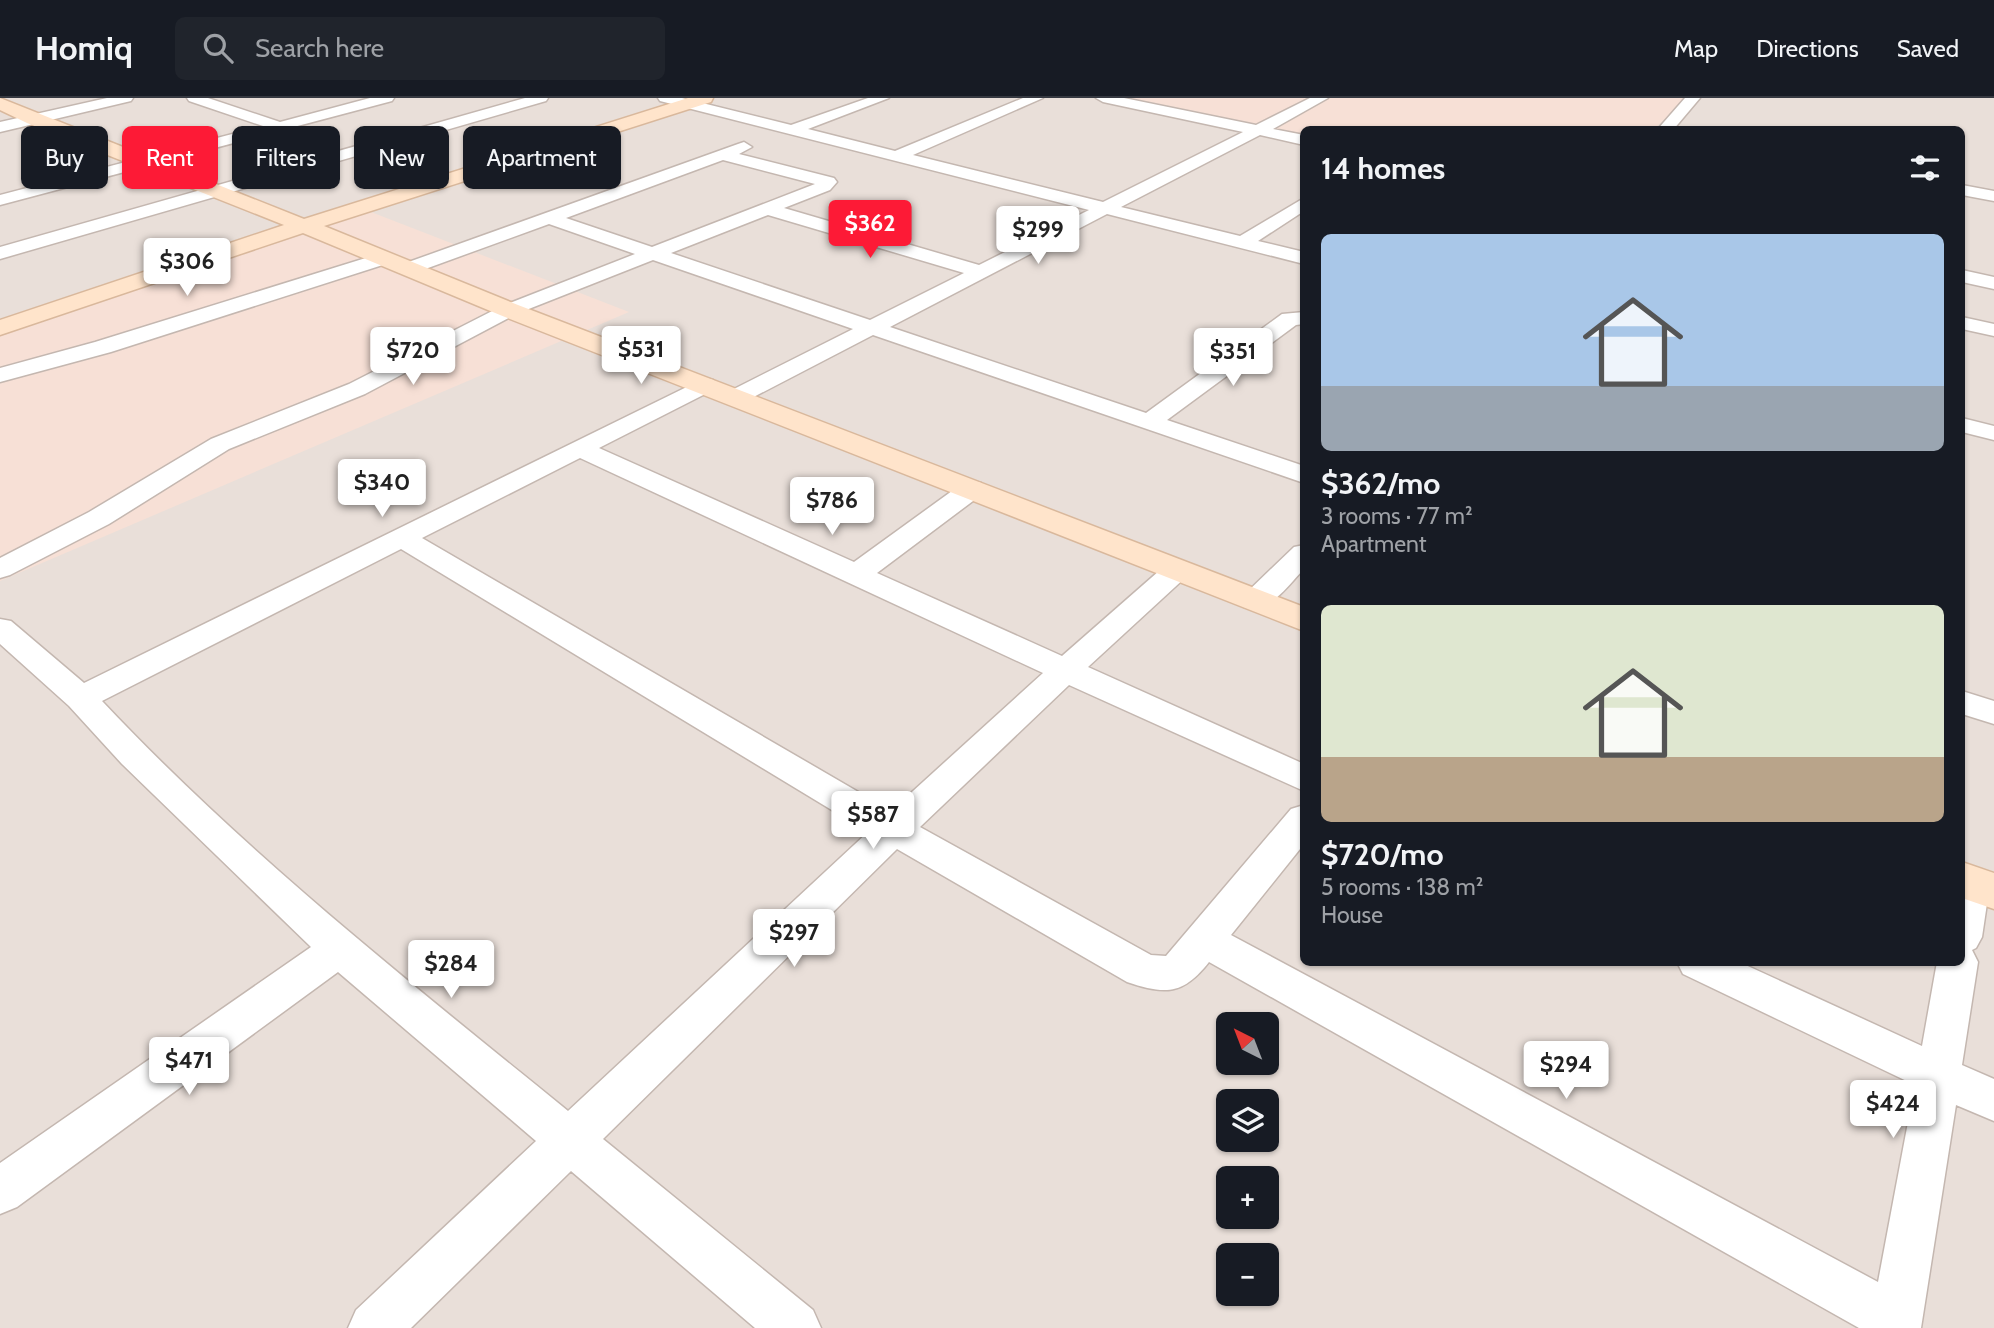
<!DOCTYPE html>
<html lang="en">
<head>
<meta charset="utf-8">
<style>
	body { margin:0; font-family:Cabin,sans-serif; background:#20242c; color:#f1f3f6; height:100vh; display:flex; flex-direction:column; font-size:26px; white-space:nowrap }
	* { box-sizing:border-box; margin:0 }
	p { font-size:23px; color:#9ea1a6 }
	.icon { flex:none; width:38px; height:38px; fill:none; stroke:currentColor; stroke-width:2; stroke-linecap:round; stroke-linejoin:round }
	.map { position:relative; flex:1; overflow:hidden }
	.panel { position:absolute; left:1300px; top:28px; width:665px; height:840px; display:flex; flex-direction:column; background:#171b24; border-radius:10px; box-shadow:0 2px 5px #0004 }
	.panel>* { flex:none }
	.hud { position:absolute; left:21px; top:28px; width:665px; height:63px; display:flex; gap:14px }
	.needle { width:46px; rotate:318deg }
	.tools { position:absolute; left:1216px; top:914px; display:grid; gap:14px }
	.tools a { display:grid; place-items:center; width:63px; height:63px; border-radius:10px; background:#171b24; box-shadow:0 2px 5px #0004; font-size:35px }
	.price { position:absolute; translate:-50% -60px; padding:0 16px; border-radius:7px; background:#fff; color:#222; font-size:23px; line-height:46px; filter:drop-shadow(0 2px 4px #0008) }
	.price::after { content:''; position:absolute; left:50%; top:42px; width:21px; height:16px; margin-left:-10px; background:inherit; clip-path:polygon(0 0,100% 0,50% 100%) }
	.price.current { background:#fd1a36; color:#fff }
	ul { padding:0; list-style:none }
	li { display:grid; align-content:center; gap:14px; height:371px; padding:0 21px }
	li span { display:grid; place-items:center; height:217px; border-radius:10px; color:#555 }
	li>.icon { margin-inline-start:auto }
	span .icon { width:126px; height:126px; fill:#fffc; stroke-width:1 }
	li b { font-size:30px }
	h2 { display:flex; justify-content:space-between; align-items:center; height:84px; padding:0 21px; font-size:30px }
	.tag { padding:0 24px; border-radius:10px; background:#171b24; box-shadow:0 2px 5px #0004; font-size:24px; line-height:63px }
	.tag.current { background:#fd1a36; color:#fff }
	header { display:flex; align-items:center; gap:42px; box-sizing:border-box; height:98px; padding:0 35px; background:#171b24; border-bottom:2px solid #363941 }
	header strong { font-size:33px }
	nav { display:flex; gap:38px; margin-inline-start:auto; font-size:24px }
	.search { width:490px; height:63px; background:#20242c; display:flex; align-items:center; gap:18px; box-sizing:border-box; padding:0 24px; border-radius:10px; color:#9ea1a6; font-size:26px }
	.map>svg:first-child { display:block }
	.residential { fill:#e9dfd9; fill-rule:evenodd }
	.commercial { fill:#f7e0d6 }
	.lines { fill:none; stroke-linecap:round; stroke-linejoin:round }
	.street-casing { stroke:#c4b7b0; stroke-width:3 }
	.secondary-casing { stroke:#d9b89c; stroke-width:3 }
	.street { fill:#fff; fill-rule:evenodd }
	.secondary { fill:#ffe4cb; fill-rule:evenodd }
</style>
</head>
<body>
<header>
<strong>Homiq</strong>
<div class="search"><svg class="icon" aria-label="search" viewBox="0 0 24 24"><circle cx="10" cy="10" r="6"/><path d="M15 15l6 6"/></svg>Search here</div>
<nav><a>Map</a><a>Directions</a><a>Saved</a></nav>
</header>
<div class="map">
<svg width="1994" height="1230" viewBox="0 0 1994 1230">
	<rect width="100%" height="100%" fill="#f5efeb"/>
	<path class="residential" d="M 0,0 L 1994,0 L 1994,1230 L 0,1230 ZM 1304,32 L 1962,32 L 1962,864 L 1304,864 ZM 1228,926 L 1267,926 L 1267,964 L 1228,964 ZM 1228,1003 L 1267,1003 L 1267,1041 L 1228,1041 ZM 1228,1080 L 1267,1080 L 1267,1118 L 1228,1118 ZM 1228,1157 L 1267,1157 L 1267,1195 L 1228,1195 Z"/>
	<path class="commercial" d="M 1119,0 L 1688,0 L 1654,31 L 1304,32 L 1304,37 Z
		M 371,114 L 629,214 L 0,483 L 0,231 Z"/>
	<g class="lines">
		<defs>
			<path id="street" d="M 107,0 L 133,0 L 131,3 L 0,34 L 0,24 Z
				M 187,0 L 208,0 L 280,24 L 370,0 L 394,0 L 392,3 L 0,107 L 0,97 L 263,28 L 189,3 Z
				M 525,0 L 548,0 L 546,3 L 0,161 L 0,149 Z
				M 658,0 L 682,0 L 791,27 L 868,0 L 889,0 L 808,31 L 895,53 L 1023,0 L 1043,0 L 913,57 L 1103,104 L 1243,34 L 1103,4 L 1096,0 L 1124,0 L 1256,27 L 1310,0 L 1328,0 L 1273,31 L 1304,37 L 1304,47 L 1260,37 L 1121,109 L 1240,138 L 1304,100 L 1304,113 L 1258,143 L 1304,154 L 1304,166 L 1107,116 L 890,229 L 1146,315 L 1282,216 L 1304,214 L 1304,226 L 1296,227 L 1167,322 L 1304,368 L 1304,385 L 873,237 L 744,304 L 728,304 L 724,299 L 728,294 L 853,231 L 653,162 L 516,216 L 365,296 L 229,351 L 109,426 L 10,477 L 0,480 L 0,460 L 89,414 L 211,341 L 349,286 L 502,208 L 635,156 L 549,126 L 417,174 L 403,174 L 400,170 L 403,166 L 738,46 L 744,44 L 752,49 L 739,56 L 834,80 L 837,84 L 830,92 L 784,110 L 979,167 L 1089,112 L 660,3 ZM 723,62 L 815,86 L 652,149 L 566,120 ZM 768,117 L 964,175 L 870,222 L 671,155 Z
				M 1685,0 L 1700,0 L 1673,32 L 1657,32 Z
				M 1962,87 L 1994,93 L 1994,103 L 1962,97 Z
				M 385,154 L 395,160 L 392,164 L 111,254 L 0,284 L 0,270 L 95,244 Z
				M 1962,172 L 1994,179 L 1994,191 L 1962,184 Z
				M 1962,219 L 1994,226 L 1994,238 L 1962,231 Z
				M 705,280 L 713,282 L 717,287 L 713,292 L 599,350 L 854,464 L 963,385 L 972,383 L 981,385 L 985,391 L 981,397 L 877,475 L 1062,558 L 1167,466 L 1177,463 L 1187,466 L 1191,472 L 1187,478 L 1088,569 L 1304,666 L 1304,693 L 1069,587 L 920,729 L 1151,857 L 1166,858 L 1291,711 L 1304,707 L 1304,746 L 1231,837 L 1878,1184 L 1915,987 L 1683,876 L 1677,864 L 1739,864 L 1922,948 L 1937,864 L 1962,864 L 1962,773 L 1971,770 L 1985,774 L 1990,785 L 1982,839 L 1976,850 L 1972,852 L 1978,864 L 1962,967 L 1994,981 L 1994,1023 L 1956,1007 L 1921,1230 L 1859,1230 L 1209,864 C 1183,897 1166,897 1127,884 L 897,751 L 603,1041 L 813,1212 L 821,1230 L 755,1230 L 571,1073 L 411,1230 L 348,1230 L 356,1212 L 536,1043 L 338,874 L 17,1109 L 0,1116 L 0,1065 L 311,849 L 122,666 L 69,608 L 0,546 L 0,521 L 11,523 L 84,585 ZM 580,360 L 1043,575 L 891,713 L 422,440 ZM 401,451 L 868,734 L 568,1013 C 408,883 244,754 102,603 Z
				M 1962,320 L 1994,328 L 1994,342 L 1962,334 Z
				M 1304,447 L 1304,471 C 1287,488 1270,516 1244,509 L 1240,503 L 1244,497 L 1294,449 Z
				M 1962,593 L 1994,603 L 1994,626 L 1962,616 Z"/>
			<path id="secondary" d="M 0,0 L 304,121 L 688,0 L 713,0 L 711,4 L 324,128 L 518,207 L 1304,509 L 1304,533 L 500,217 L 303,135 L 0,237 L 0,222 L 284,127 L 27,25 L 0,12 Z
				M 1962,764 L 1994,775 L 1994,811 L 1962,800 Z"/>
		</defs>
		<use href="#street" class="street-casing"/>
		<use href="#secondary" class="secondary-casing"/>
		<use href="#street" class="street"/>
		<use href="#secondary" class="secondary"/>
	</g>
</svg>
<div class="tools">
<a><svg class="needle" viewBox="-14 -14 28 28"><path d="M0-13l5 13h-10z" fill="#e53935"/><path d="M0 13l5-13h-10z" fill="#9ea1a6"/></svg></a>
<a><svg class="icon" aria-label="layers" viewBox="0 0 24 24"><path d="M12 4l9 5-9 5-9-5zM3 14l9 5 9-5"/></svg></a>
<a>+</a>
<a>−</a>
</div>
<b class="price current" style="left:870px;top:162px">$362</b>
<b class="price" style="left:1038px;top:168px">$299</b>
<b class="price" style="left:187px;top:200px">$306</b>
<b class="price" style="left:641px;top:288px">$531</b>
<b class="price" style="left:413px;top:289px">$720</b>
<b class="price" style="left:1233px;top:290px">$351</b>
<b class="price" style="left:382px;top:421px">$340</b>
<b class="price" style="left:832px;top:439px">$786</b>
<b class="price" style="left:873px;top:753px">$587</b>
<b class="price" style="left:794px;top:871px">$297</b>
<b class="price" style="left:451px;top:902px">$284</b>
<b class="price" style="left:189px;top:999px">$471</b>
<b class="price" style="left:1566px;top:1003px">$294</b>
<b class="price" style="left:1893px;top:1042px">$424</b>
<div class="hud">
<a class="tag">Buy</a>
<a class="tag current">Rent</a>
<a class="tag">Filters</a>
<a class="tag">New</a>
<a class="tag">Apartment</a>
</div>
<section class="panel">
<h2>14 homes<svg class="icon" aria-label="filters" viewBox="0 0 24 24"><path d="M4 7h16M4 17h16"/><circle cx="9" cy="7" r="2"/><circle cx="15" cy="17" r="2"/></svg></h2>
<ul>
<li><span style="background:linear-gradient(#a9c7e8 70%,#9aa5b1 0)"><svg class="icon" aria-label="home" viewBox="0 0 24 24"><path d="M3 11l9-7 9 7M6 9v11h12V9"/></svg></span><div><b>$362/mo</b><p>3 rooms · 77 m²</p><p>Apartment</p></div></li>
<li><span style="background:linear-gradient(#dfe7d0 70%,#b9a48a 0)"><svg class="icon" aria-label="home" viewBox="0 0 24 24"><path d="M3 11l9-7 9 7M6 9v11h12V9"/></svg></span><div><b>$720/mo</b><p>5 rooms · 138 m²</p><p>House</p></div></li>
</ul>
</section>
</div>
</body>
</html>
